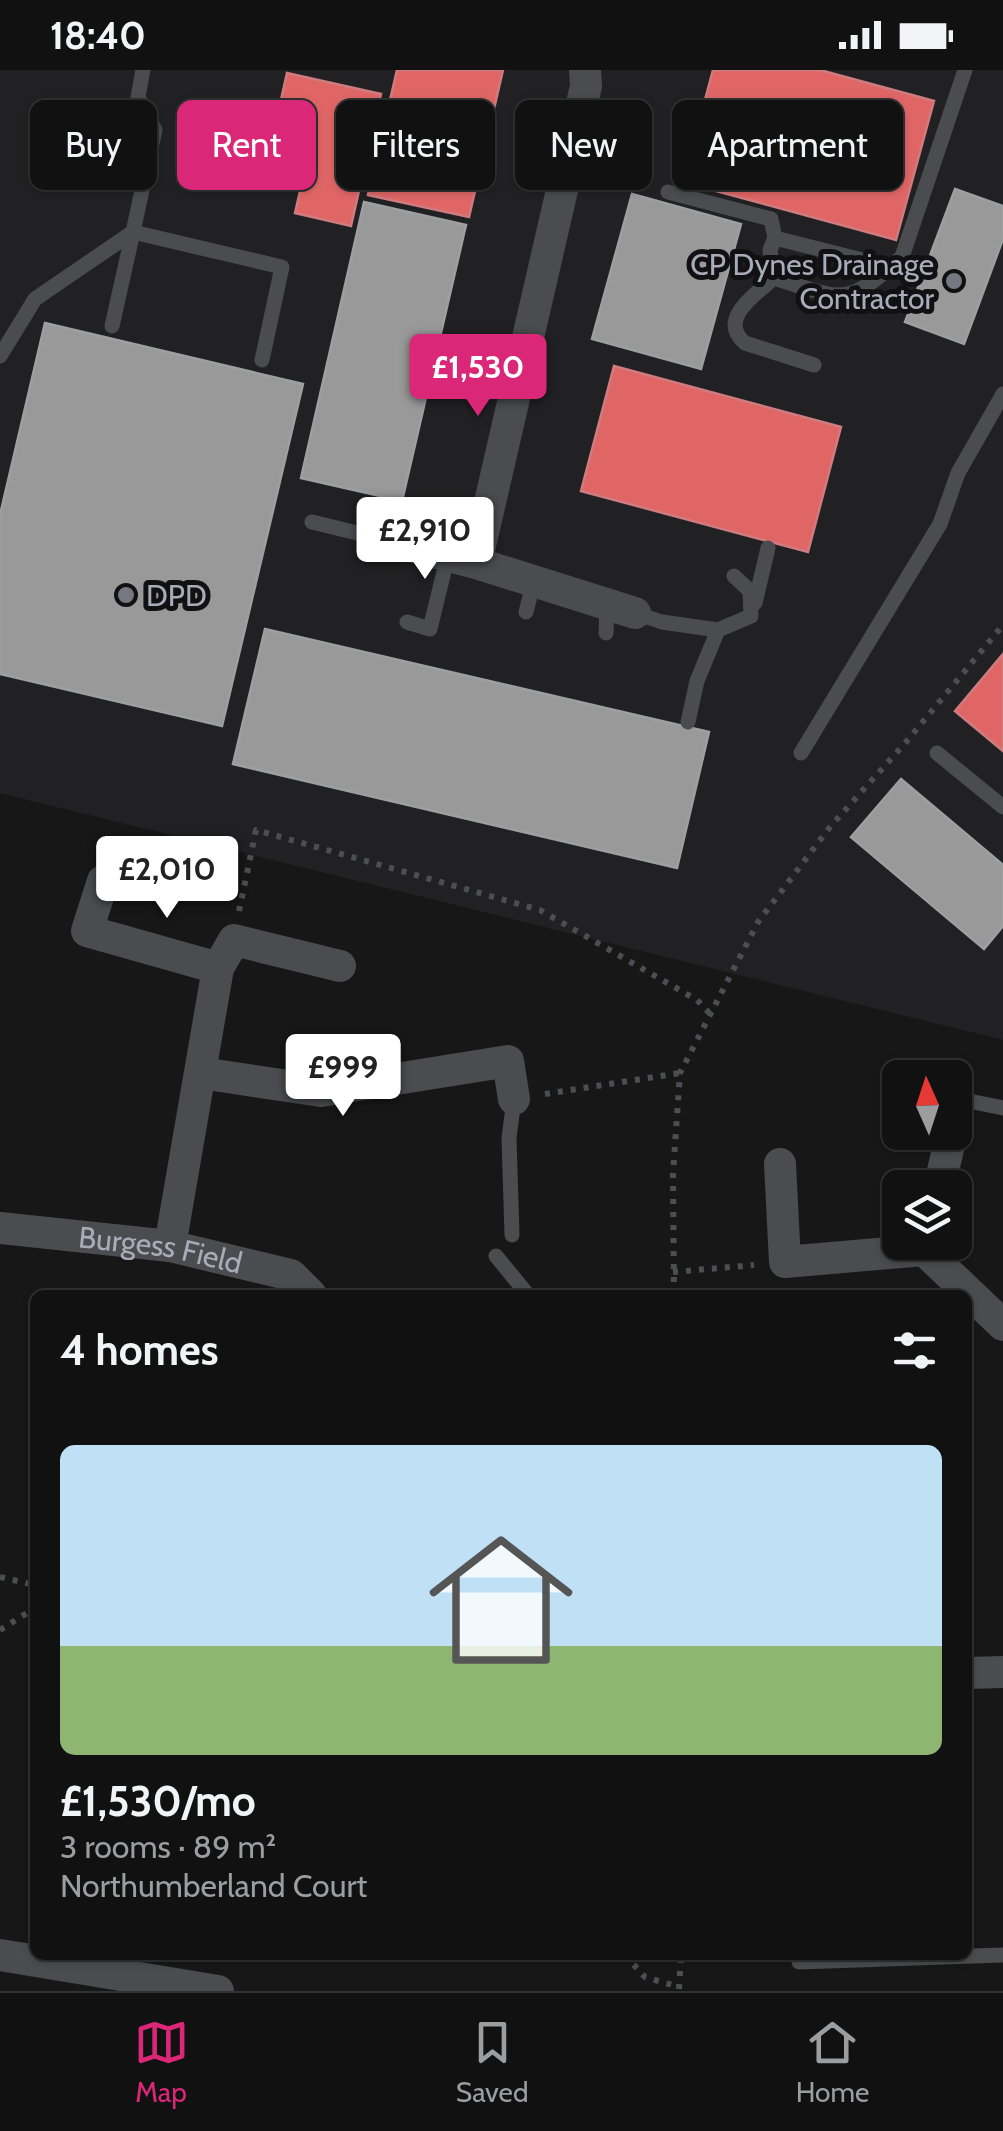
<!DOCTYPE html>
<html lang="en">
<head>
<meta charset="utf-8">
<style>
	body { margin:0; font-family:Cabin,sans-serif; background:#1a1a1a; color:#f1f3f6; height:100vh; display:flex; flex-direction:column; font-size:38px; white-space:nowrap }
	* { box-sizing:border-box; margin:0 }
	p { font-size:32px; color:#9c9d9f }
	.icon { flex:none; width:55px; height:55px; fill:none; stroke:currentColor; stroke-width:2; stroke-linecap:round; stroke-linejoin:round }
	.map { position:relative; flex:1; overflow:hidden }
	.panel { position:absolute; left:30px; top:1220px; width:942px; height:670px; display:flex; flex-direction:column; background:#111; border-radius:15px; box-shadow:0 2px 8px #0004,0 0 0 2px #303131 }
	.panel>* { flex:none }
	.banner { position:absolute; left:30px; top:30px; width:945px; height:90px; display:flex; gap:20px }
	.needle { width:65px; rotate:357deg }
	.controls { position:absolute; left:882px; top:990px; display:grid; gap:20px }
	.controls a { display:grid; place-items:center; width:90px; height:90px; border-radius:15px; background:#111; box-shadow:0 2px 8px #0004,0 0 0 2px #303131; font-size:50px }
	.price { position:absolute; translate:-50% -85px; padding:0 22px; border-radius:10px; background:#fff; color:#222; font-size:32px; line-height:65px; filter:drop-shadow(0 2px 5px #0008) }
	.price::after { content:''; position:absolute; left:50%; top:60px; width:30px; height:22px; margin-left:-15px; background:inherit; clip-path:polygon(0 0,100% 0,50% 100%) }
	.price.active { background:#db2777; color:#fff }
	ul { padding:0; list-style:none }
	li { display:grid; align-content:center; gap:20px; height:530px; padding:0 30px }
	li span { display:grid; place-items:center; height:310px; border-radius:15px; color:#555 }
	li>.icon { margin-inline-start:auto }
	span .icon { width:180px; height:180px; fill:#fffc; stroke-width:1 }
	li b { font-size:42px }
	h2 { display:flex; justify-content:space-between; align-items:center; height:120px; padding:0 30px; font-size:42px }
	.tag { padding:0 35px; border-radius:15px; background:#111; box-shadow:0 2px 8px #0004,0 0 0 2px #303131; font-size:35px; line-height:90px }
	.tag.active { background:#db2777; color:#fff }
	.status { display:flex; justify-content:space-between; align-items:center; height:70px; padding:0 50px; background:#111; direction:ltr }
	.status svg { height:28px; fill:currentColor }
	.tabs { display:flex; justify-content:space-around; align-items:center; height:140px; border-top:2px solid #303131; background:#111; font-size:28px; color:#9c9d9f }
	.tabs a { display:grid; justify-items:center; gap:5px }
	.tabs .active { color:#db2777 }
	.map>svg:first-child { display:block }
	.built { fill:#212123 }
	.shops { fill:#e06666; stroke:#cf7b7f; stroke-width:2.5 }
	.industry { fill:#999; stroke:#9e9fa2; stroke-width:2.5 }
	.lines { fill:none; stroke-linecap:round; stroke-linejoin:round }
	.path { stroke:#4d4e52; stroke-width:6; stroke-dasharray:5 8; stroke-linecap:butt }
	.service { stroke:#4b4c50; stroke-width:15 }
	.minor { stroke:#4b4c50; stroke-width:32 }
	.poi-dot { fill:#757880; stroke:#111113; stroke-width:4 }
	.labels { text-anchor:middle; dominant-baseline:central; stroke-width:10; stroke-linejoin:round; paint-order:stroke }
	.poi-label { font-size:30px; fill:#a8acb8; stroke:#111113; text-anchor:end }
	.street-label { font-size:30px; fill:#a8acb8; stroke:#111113 }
</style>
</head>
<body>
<div class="status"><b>18:40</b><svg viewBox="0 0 49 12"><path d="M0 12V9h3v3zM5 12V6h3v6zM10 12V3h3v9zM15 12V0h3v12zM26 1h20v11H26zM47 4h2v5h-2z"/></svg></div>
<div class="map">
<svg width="1003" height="1921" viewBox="0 0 1003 1921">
	<rect width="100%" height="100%" fill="#171717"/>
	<path class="built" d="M 0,0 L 1003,0 L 1003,970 L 0,723 Z"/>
	<path class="shops" d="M 397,0 L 503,0 L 469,147 L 368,125 Z
		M 713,0 L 820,0 L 934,31 L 896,170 L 683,112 Z
		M 287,3 L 381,24 L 351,156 L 295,143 L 306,95 L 268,88 Z
		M 614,296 L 841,357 L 808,482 L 581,421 Z
		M 1003,584 L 1003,681 L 955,641 Z"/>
	<path class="industry" d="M 955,119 L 1003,136 L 1003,169 L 964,274 L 905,252 Z
		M 632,124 L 741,154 L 701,299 L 592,269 Z
		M 364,132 L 466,155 L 402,431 L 301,408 Z
		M 45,253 L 303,314 L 222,656 L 0,604 L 0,445 Z
		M 265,559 L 709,662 L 677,798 L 233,694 Z
		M 901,709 L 1003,795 L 1003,856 L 984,879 L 851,767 Z"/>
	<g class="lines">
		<path class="path" d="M 239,841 L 256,760 L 540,840 L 697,930 L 711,945
			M 545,1024 L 680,1003
			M 673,1202 L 754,1195
			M 674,1225 L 673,1104 L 680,1003 L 758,852 L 830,757 L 906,672 L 1003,555
			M 0,1507 L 35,1515
			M 0,1560 L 35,1538
			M 625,1885 L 645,1907 L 679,1917
			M 679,1919 L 681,1885"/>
		<path class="service" d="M 668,122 L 771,149 L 775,168
			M 890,197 L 775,168 L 770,180 L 774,208 C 845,230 844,238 902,187 L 965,0
			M 774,208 C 756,224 717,249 745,273 L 814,295
			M 112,256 L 133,162 L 282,197 L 262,290
			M 0,286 L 35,229 L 133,162 L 155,60 L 138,27 L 143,0
			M 312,452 L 390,471
			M 755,533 L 768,478
			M 526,542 L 534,511
			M 635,543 L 662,552 L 718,560 L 751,546 L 750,521 L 734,506
			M 407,552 L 430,559 L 448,485
			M 606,563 L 607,534
			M 688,652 L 697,611 L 718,560
			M 801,683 L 940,454 L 958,403 L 1003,324
			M 937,683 L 1003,737
			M 959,1029 L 1003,1038
			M 512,1165 L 509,1068 L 514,1029
			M 496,1186 L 528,1225
			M 799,1892 L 1003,1885"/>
		<g class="minor">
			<path d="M 585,0 L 586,16 L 476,493 L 635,543"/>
			<path d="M 390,471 L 476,493"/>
			<path d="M 103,811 L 87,861 L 218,898"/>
			<path d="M 201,1003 L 321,1021 L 508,991 L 514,1029"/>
			<path d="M 955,1047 L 959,1029"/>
			<path d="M 780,1094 L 785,1192 L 924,1180 L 1003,1255"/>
			<path d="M 939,1118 L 952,1062"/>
			<path id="s1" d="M 0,1158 L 170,1176 L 291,1205 L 311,1225"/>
			<path d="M 170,1176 L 218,898 L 234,870 L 340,896"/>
			<path d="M 968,1603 L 1003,1602"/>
			<path d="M 0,1885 L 218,1921"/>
		</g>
	</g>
	<g class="poi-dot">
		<circle cx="954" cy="211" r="10"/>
		<circle cx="126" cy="525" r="10"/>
	</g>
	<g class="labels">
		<g class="poi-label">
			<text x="934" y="194">CP Dynes Drainage<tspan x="934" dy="34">Contractor</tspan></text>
			<text x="146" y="525" text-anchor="start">DPD</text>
		</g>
		<g class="street-label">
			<text stroke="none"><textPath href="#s1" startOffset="162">Burgess Field</textPath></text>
		</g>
	</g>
</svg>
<div class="controls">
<a><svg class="needle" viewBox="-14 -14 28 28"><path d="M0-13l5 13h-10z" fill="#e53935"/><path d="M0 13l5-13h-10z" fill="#9c9d9f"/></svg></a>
<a><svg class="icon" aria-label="layers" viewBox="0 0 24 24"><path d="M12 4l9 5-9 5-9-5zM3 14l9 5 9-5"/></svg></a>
</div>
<b class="price active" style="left:478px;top:349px">£1,530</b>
<b class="price" style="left:425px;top:512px">£2,910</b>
<b class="price" style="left:167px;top:851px">£2,010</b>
<b class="price" style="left:343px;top:1049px">£999</b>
<div class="banner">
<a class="tag">Buy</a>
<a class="tag active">Rent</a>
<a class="tag">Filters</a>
<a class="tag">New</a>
<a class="tag">Apartment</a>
</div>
<section class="panel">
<h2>4 homes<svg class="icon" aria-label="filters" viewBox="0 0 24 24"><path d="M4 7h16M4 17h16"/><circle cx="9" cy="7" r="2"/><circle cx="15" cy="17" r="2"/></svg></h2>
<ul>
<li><span style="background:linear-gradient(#bfe0f5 65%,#8fb573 0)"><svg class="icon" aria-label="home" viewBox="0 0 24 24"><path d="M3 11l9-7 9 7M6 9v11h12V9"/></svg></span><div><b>£1,530/mo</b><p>3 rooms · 89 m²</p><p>Northumberland Court</p></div></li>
</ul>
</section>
</div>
<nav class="tabs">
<a class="active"><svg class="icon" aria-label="map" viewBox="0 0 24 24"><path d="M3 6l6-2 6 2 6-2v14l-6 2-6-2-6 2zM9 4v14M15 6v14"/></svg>Map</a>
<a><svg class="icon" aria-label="saved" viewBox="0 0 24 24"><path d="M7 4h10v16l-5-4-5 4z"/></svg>Saved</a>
<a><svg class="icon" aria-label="home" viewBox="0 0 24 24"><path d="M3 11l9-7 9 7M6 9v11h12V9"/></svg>Home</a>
</nav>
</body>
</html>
